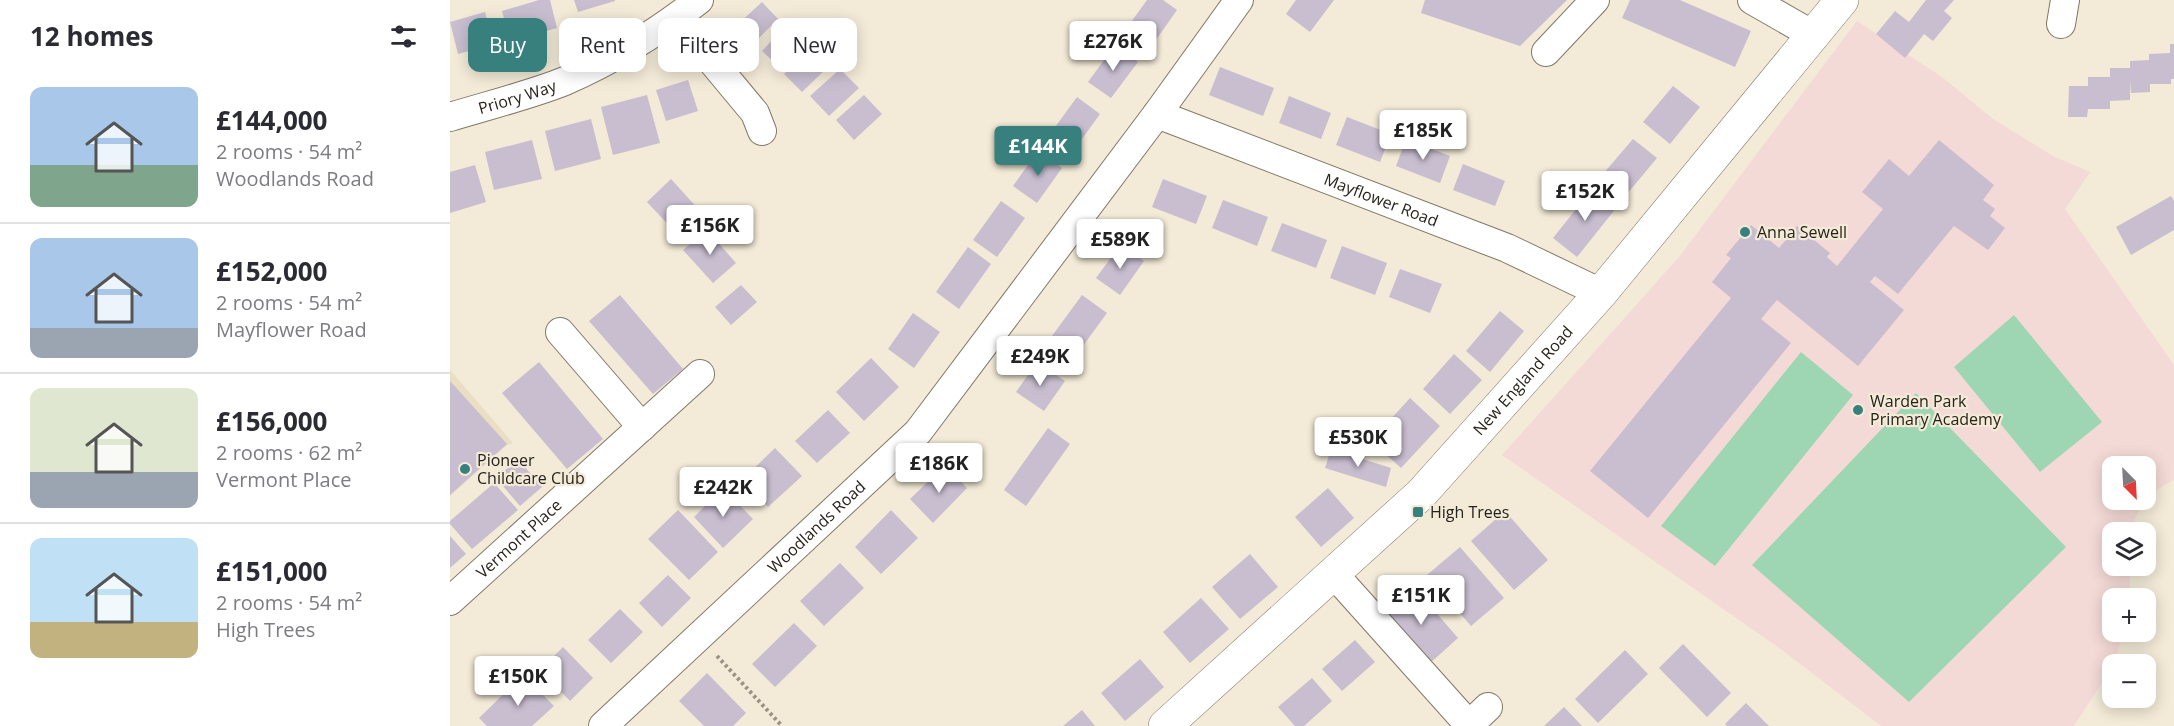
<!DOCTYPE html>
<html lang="en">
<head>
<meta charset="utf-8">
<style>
	body { margin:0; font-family:"Open Sans",sans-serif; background:#f7f7f7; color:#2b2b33; height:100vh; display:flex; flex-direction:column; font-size:22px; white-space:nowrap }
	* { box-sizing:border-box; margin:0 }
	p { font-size:20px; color:#7c7c81 }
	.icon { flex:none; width:33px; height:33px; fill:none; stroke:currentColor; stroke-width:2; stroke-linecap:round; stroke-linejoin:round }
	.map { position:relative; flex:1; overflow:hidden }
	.drawer { display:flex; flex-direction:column; background:#fff; width:450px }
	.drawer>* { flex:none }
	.banner { position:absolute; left:18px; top:18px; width:570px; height:54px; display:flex; gap:12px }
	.needle { width:39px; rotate:156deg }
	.controls { position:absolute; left:1652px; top:456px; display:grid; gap:12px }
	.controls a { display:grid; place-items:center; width:54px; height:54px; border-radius:12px; background:#fff; box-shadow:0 3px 15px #0003; font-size:30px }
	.price { position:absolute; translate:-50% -51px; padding:0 14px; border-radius:6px; background:#fff; color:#222; font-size:20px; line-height:39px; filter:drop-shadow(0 2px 3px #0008) }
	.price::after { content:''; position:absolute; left:50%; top:36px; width:18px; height:14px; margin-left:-9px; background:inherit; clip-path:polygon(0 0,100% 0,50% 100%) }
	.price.active { background:#38807d; color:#fff }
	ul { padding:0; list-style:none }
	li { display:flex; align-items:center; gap:18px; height:150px; padding:0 30px }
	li+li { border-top:2px solid #e1e1e2 }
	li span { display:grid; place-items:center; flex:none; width:168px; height:120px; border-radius:12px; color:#555 }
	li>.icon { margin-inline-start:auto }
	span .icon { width:72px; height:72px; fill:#fffc; stroke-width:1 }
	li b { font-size:26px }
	h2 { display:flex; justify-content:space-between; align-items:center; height:72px; padding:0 30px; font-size:26px }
	.chip { padding:0 21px; border-radius:12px; background:#fff; box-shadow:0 3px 15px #0003; font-size:21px; line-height:54px }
	.chip.active { background:#38807d; color:#fff }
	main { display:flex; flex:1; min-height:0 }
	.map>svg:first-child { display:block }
	.built { fill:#eadec5 }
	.education { fill:#f4dad6 }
	.green { fill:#9ed6b3 }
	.building { fill:#c8bed0 }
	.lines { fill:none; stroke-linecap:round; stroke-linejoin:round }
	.minor-casing { stroke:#807867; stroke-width:30 }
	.tertiary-casing { stroke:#807867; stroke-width:34 }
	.path { stroke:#999285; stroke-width:4; stroke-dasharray:3 3; stroke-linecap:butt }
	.minor { stroke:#fff; stroke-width:28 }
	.tertiary { stroke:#fff; stroke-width:33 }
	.poi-dot { fill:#38807d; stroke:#f3ead7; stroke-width:2 }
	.labels { text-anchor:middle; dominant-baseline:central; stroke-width:4.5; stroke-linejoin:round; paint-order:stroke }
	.street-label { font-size:16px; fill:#26231c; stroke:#f3ead7 }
	.poi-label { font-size:16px; fill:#26231c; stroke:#f3ead7; text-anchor:start }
</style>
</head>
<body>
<main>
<section class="drawer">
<h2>12 homes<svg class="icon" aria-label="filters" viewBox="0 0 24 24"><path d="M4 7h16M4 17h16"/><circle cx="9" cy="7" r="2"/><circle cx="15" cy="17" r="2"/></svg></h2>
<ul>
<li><span style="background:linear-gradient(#a9c7e8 65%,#7fa58c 0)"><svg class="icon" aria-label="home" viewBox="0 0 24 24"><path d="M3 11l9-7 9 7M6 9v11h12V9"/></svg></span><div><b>£144,000</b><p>2 rooms · 54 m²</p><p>Woodlands Road</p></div></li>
<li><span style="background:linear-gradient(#a9c7e8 75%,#9aa5b1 0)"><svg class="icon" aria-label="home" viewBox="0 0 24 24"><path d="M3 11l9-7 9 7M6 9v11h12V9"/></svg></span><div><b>£152,000</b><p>2 rooms · 54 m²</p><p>Mayflower Road</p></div></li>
<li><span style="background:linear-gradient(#dfe7d0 70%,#9aa5b1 0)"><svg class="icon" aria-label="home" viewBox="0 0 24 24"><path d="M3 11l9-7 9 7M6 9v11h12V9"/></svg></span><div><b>£156,000</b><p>2 rooms · 62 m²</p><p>Vermont Place</p></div></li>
<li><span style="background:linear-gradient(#bfe0f5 70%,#c2b280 0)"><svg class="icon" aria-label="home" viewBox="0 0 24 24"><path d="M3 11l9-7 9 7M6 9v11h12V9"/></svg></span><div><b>£151,000</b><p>2 rooms · 54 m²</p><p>High Trees</p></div></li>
</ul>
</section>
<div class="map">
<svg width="1724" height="726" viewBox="0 0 1724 726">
	<rect width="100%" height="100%" fill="#f3ead7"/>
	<path class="built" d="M 0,370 L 63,443 L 57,445 L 0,496 Z"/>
	<path class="education" d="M 1407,21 L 1492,77 L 1543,119 L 1603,156 L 1640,172 L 1615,209 L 1724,365 L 1724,480 L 1697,495 L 1695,498 L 1695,466 L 1662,466 L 1662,500 L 1694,500 L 1679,532 L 1662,532 L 1662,566 L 1680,566 L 1680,598 L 1662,598 L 1662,632 L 1674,632 L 1662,667 L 1624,726 L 1431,726 L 1332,650 L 1052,455 L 1229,257 Z"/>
	<path class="green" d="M 1564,315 L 1652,422 L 1590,472 L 1504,367 Z
		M 1351,352 L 1403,395 L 1265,566 L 1211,526 Z
		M 1466,393 L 1616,547 L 1459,702 L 1302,565 Z"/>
	<path class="building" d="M 89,0 L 100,0 L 107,28 L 60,41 L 52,11 Z
		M 124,0 L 165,0 L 165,1 L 128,12 Z
		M 697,0 L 713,0 L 727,10 L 701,47 L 676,29 Z
		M 846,0 L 884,0 L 860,32 L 836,14 Z
		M 975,0 L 1117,0 L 1070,46 L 971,13 Z
		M 1180,0 L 1230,0 L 1301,31 L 1285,67 L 1172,18 Z
		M 1476,0 L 1504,0 L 1494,11 L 1502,18 L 1483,41 L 1474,34 L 1455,58 L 1426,34 L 1445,11 L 1459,22 Z
		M 312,2 L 328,19 L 303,44 L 286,26 Z
		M 35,12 L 44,44 L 8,54 L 0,22 Z
		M 337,24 L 355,41 L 330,68 L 312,51 Z
		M 1720,44 L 1724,44 L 1724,79 L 1721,79 L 1721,84 L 1700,84 L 1700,92 L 1681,93 L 1680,80 L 1680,100 L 1660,101 L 1660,109 L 1638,109 L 1637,117 L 1618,117 L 1619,86 L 1638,86 L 1638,77 L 1660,77 L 1660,68 L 1680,68 L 1680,61 L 1699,60 L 1699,54 L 1720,53 Z
		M 665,45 L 688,62 L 661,98 L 638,82 Z
		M 360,49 L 378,67 L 352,92 L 334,74 Z
		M 770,67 L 824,88 L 813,116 L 759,95 Z
		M 390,69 L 409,88 L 379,116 L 360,96 Z
		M 238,80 L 248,111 L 216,121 L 206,90 Z
		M 1223,86 L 1250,107 L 1220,144 L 1193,122 Z
		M 197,95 L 210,143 L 163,155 L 151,107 Z
		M 414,95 L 432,114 L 404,140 L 386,120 Z
		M 839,96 L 881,113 L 871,139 L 829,123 Z
		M 627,97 L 650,114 L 624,150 L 600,134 Z
		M 897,117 L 941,134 L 930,162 L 886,145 Z
		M 141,119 L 151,159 L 105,171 L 95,131 Z
		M 956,139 L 1000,156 L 990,183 L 946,166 Z
		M 1183,139 L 1207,158 L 1177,194 L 1153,174 Z
		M 82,140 L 92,179 L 44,190 L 35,152 Z
		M 1489,140 L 1544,185 L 1533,200 L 1545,209 L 1540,216 L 1555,228 L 1538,250 L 1504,226 L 1448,294 L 1425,276 L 1420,282 L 1454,310 L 1408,366 L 1327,300 L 1311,319 L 1341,343 L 1198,518 L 1140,471 L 1281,298 L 1262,282 L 1281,258 L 1276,255 L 1301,225 L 1329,248 L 1347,226 L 1380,253 L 1377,257 L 1387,266 L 1433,209 L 1412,192 L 1439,159 L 1459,176 Z
		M 588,151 L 612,168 L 587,203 L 563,186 Z
		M 1013,164 L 1055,181 L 1045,206 L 1003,190 Z
		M 25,165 L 36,202 L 0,213 L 0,172 Z
		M 221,179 L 251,212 L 227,234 L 197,202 Z
		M 713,179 L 757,196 L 746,224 L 702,207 Z
		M 1143,188 L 1167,207 L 1127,257 L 1103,238 Z
		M 1721,196 L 1724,201 L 1724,230 L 1681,255 L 1666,227 Z
		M 773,200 L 818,217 L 807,246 L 762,228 Z
		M 551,201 L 575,218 L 547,257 L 523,240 Z
		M 832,223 L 877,240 L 866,268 L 821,251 Z
		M 257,230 L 286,263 L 263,283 L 233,250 Z
		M 671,244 L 694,261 L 670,295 L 646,278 Z
		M 892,246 L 937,263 L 925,295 L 880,278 Z
		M 518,247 L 541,264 L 509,309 L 486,292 Z
		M 950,269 L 992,284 L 980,313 L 939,297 Z
		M 291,285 L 307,302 L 281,325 L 265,307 Z
		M 170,295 L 233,369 L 203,394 L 139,321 Z
		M 632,295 L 657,313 L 616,369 L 591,351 Z
		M 1050,311 L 1074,331 L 1040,372 L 1016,351 Z
		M 463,313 L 490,332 L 464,368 L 438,349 Z
		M 1004,354 L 1032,380 L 1000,414 L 973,389 Z
		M 421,358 L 449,387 L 414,421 L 386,392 Z
		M 89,362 L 153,439 L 117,469 L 52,393 Z
		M 587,362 L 615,381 L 594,411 L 566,392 Z
		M 0,381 L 57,444 L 0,495 Z
		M 960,398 L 990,426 L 951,468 L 921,441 Z
		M 378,410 L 400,433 L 367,463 L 345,441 Z
		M 598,428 L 620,444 L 576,506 L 554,490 Z
		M 325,448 L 352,476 L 318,507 L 292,480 Z
		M 881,449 L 941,468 L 936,487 L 875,468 Z
		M 68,459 L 92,487 L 70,506 L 46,478 Z
		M 495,465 L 517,488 L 483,523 L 460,499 Z
		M 44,483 L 68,510 L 22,549 L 0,524 L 0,521 Z
		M 273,488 L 303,519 L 273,548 L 244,517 Z
		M 878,488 L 904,518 L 871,547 L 845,517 Z
		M 228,510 L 268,552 L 239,580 L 198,539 Z
		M 441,510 L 468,538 L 431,574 L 405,547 Z
		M 1055,511 L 1098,560 L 1064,590 L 1021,541 Z
		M 0,536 L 16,554 L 0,568 Z
		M 1010,547 L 1054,598 L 1021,626 L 977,575 Z
		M 800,554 L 828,587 L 790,619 L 762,587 Z
		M 390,563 L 414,588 L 374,626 L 350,601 Z
		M 218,575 L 241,598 L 212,627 L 189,603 Z
		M 964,587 L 1008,638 L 979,664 L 935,613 Z
		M 751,598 L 779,629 L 740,663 L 713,632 Z
		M 170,609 L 193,632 L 161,663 L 138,640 Z
		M 344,623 L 367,646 L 325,687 L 302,664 Z
		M 905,640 L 925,662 L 892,691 L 872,669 Z
		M 1233,644 L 1281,693 L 1257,717 L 1209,668 Z
		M 113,647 L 143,678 L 120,701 L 90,670 Z
		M 1175,650 L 1198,674 L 1148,723 L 1125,699 Z
		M 690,659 L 714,687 L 675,721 L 651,693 Z
		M 257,673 L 296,713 L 283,726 L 254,726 L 229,701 Z
		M 73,675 L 104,706 L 82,726 L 37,726 L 29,718 Z
		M 862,678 L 882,701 L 854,726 L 845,726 L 828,707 Z
		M 1296,703 L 1319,726 L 1277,726 L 1275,724 Z
		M 1114,707 L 1132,726 L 1094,726 Z
		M 632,710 L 645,726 L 613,726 Z"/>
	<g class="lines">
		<defs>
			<g id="minor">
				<path d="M 1302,0 L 1363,35"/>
				<path d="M 226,18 L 305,113 L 312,131"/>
				<path d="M 1611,24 L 1615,0"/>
				<path d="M 1096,52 L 1145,0"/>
				<path id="s1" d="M 707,114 L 1057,248 L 1151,293"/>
				<path id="s2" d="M 0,117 C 36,106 80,95 115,81 C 163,60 207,33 249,0"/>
				<path d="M 110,332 L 192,427"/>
				<path d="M 883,573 L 1020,726"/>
				<path id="s3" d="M 0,601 L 250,374"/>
				<path d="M 1019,725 L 1038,707"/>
				<path id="s4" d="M 153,726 L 468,432 L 707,114 L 789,0"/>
			</g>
			<g id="tertiary">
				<path id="s5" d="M 715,726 L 971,494 L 1151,293 L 1392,0"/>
			</g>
		</defs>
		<use href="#minor" class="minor-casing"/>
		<use href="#tertiary" class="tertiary-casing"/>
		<path class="path" d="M 267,656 L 332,726"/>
		<use href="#minor" class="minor"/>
		<use href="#tertiary" class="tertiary"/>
	</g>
	<g class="poi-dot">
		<circle cx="1295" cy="232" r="6"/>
		<circle cx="1408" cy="410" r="6"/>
		<circle cx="15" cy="469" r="6"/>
		<rect x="962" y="506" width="12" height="12" rx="3"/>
	</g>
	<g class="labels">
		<g class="street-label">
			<text stroke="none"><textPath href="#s2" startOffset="70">Priory Way</textPath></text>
			<text stroke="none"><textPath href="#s1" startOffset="240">Mayflower Road</textPath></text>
			<text stroke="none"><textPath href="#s5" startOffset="498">New England Road</textPath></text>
			<text stroke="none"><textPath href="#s4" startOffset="292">Woodlands Road</textPath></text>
			<text stroke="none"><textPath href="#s3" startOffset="93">Vermont Place</textPath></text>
		</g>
		<g class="poi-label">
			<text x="1307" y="232">Anna Sewell</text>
			<text x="1420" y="401">Warden Park<tspan x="1420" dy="18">Primary Academy</tspan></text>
			<text x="27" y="460">Pioneer<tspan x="27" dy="18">Childcare Club</tspan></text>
			<text x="980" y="512">High Trees</text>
		</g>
	</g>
</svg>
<div class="controls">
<a><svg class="needle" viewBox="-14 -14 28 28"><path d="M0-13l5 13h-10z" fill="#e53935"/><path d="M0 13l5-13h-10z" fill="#7c7c81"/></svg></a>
<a><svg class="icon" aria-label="layers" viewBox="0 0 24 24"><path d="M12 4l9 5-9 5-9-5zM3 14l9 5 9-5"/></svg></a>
<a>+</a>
<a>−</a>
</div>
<b class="price" style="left:663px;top:72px">£276K</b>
<b class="price" style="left:973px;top:161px">£185K</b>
<b class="price active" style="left:588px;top:177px">£144K</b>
<b class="price" style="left:1135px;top:222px">£152K</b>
<b class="price" style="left:260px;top:256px">£156K</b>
<b class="price" style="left:670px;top:270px">£589K</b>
<b class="price" style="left:590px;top:387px">£249K</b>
<b class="price" style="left:908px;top:468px">£530K</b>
<b class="price" style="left:489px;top:494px">£186K</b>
<b class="price" style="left:273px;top:518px">£242K</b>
<b class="price" style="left:971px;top:626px">£151K</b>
<b class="price" style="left:68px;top:707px">£150K</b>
<div class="banner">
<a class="chip active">Buy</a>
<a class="chip">Rent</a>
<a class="chip">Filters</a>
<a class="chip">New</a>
</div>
</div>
</main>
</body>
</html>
